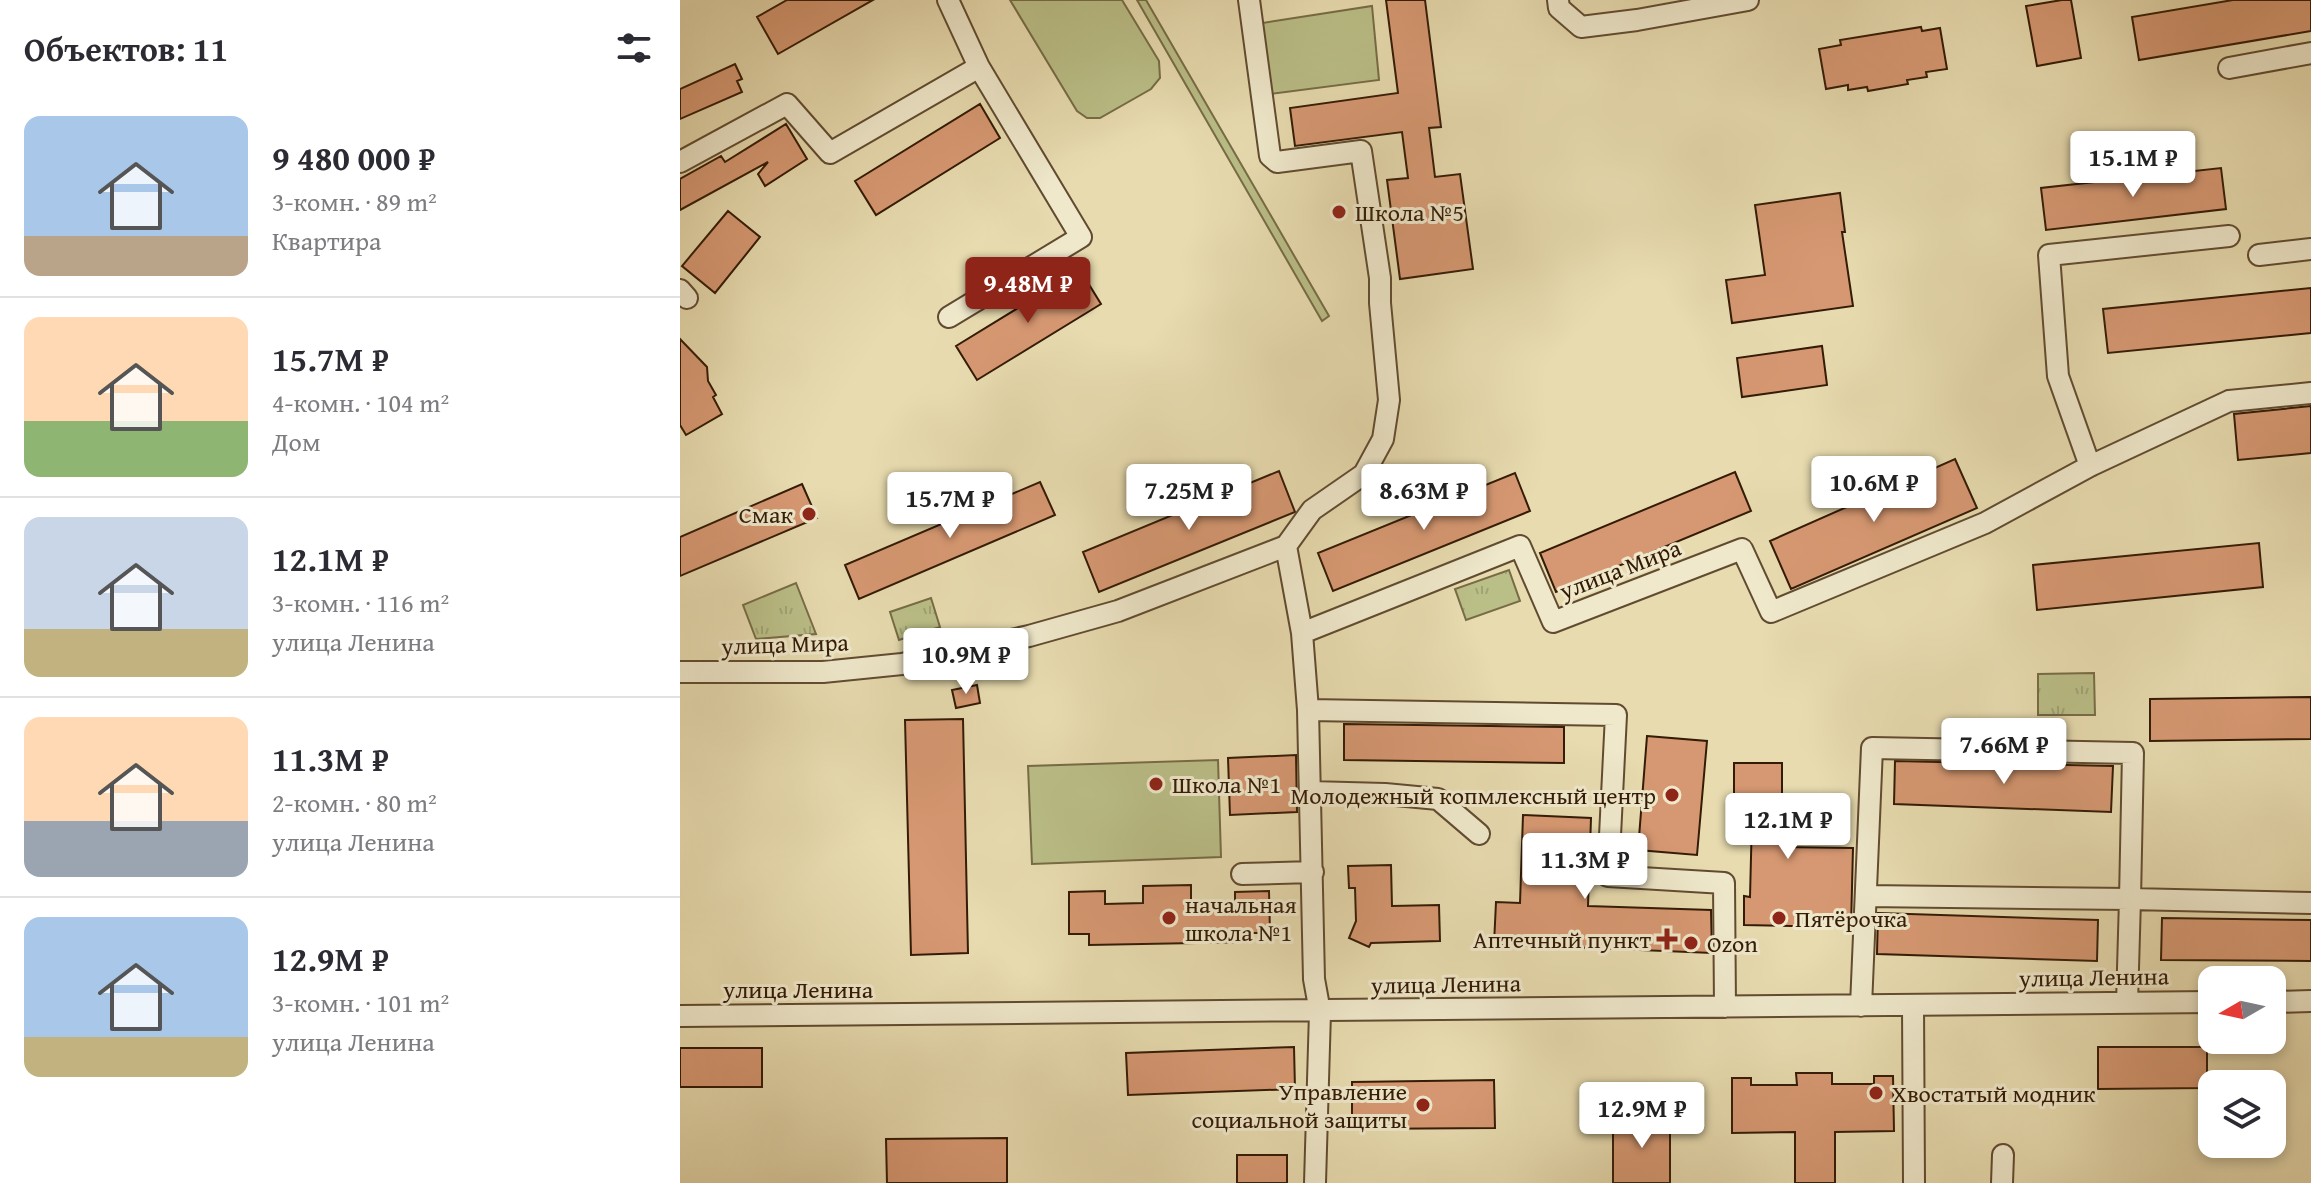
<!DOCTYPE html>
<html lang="ru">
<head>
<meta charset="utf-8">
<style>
	body { margin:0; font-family:"Gentium Book Plus",serif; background:#f2f2f3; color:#2b2b33; height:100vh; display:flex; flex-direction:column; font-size:30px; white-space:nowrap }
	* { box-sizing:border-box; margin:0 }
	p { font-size:26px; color:#7c7c81 }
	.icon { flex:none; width:44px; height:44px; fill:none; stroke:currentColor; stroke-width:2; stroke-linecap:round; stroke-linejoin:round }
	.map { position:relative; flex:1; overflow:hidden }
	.panel { display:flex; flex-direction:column; background:#fff; width:680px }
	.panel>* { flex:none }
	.needle { width:52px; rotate:261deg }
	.tools { position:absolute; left:1518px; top:966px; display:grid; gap:16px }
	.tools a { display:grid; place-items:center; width:88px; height:88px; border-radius:16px; background:#fff; box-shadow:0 4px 12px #0003; font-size:40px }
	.price { position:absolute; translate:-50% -68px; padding:0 18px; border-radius:8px; background:#fff; color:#222; font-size:26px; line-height:52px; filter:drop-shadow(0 2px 4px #0008) }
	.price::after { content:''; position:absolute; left:50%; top:48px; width:24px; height:18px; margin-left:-12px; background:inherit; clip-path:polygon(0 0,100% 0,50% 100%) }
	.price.active { background:#8f2418; color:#fff }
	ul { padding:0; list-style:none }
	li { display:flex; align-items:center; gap:24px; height:200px; padding:0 24px }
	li+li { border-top:2px solid #e1e1e2 }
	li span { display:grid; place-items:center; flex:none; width:224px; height:160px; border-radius:16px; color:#555 }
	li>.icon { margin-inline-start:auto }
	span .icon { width:96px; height:96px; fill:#fffc; stroke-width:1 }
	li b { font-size:34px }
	h2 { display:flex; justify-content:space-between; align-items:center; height:96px; padding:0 24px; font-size:34px }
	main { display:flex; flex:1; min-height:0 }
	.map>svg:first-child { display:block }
	.grass { fill:#babe87; stroke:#776c46; stroke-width:2 }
	.park { fill:url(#park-tufts); stroke:#776c46; stroke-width:2 }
	.building { fill:#d69872; stroke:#341b06; stroke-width:2 }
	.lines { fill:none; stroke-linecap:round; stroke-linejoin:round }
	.minor-casing { stroke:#614b30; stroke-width:24 }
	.minor { stroke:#efe8cb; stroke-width:20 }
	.poi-dot { fill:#8f2418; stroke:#efe8cb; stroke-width:3 }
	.labels { text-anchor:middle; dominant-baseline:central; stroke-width:6; stroke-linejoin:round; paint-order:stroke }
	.poi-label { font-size:24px; fill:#341b06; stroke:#efe8cb; text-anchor:start }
	.street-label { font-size:24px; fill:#341b06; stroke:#efe8cb }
</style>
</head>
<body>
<main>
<section class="panel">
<h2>Объектов: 11<svg class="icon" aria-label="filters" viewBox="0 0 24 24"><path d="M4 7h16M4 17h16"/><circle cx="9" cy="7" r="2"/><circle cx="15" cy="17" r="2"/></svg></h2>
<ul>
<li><span style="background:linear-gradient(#a9c7e8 75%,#b9a48a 0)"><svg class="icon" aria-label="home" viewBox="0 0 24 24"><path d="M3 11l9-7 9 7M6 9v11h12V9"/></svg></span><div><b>9 480 000 ₽</b><p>3-комн. · 89 m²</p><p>Квартира</p></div></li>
<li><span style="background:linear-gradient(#ffd9b3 65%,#8fb573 0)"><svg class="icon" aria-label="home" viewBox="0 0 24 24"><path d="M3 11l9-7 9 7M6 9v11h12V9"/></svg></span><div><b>15.7M ₽</b><p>4-комн. · 104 m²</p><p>Дом</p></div></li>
<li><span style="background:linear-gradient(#c9d6e8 70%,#c2b280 0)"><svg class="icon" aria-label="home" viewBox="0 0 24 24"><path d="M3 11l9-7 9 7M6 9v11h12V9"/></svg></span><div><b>12.1M ₽</b><p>3-комн. · 116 m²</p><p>улица Ленина</p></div></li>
<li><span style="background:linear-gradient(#ffd9b3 65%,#9aa5b1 0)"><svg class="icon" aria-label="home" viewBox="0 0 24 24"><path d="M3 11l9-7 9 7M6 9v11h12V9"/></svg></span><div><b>11.3M ₽</b><p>2-комн. · 80 m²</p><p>улица Ленина</p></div></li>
<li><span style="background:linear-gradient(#a9c7e8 75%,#c2b280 0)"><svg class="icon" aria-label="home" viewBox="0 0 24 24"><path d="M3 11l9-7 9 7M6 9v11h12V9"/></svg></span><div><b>12.9M ₽</b><p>3-комн. · 101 m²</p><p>улица Ленина</p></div></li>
</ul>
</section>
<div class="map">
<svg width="1631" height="1183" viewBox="0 0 1631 1183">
	<defs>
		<pattern id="park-tufts" width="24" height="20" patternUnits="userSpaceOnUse" patternTransform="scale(2)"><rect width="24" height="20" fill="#babe87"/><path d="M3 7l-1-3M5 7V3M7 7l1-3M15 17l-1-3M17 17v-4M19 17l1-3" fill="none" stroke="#a0a373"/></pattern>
	</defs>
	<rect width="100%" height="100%" fill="#e7dbaf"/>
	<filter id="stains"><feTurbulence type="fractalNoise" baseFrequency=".0025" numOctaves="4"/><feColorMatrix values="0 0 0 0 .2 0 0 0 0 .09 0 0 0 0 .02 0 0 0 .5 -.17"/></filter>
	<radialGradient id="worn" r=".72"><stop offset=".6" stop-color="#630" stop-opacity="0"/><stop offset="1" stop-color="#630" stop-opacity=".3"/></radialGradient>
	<path class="grass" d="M 330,0 L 442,0 L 479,61 L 480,78 L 471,89 L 420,118 L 407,118 L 397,111 Z
		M 457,0 L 466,0 L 649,316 L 642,321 Z
		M 692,6 L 699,80 L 583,95 L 576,24 Z
		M 538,760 L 541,857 L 352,864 L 348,766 Z"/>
	<path class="park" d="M 829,570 L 840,601 L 786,620 L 775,589 Z
		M 116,583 L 136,634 L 76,639 L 63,605 Z
		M 251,598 L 260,627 L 219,640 L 210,612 Z
		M 1414,673 L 1415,715 L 1358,715 L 1358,674 Z"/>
	<path class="building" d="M 107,0 L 193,0 L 98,54 L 77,17 Z
		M 706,0 L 745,0 L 761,127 L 749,128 L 755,177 L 780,174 L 793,269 L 720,279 L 707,180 L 728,178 L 722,132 L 615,146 L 610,108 L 718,93 Z
		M 1382,0 L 1391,0 L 1401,58 L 1357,66 L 1346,6 Z
		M 1553,0 L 1631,0 L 1631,31 L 1459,60 L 1452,17 Z
		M 1241,27 L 1242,31 L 1260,28 L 1267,69 L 1246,72 L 1247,77 L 1227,80 L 1228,84 L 1188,91 L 1187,87 L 1168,90 L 1168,85 L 1146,89 L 1139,49 L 1161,45 L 1160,40 Z
		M 55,64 L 62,79 L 57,81 L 62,92 L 0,119 L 0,89 Z
		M 300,104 L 320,138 L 196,215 L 175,181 Z
		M 106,124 L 127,159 L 85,186 L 78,174 L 88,162 L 0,210 L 0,179 L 41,156 L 45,162 Z
		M 1541,168 L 1546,209 L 1366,230 L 1361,188 Z
		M 1160,193 L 1165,232 L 1162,232 L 1173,306 L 1052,323 L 1046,280 L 1085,275 L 1075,205 Z
		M 48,211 L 80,237 L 35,293 L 2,266 Z
		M 400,270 L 421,304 L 297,380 L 276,346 Z
		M 1631,288 L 1631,333 L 1428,353 L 1423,309 Z
		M 0,339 L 27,367 L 28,381 L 36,395 L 33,397 L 42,414 L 6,435 L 0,425 Z
		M 1142,346 L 1147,385 L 1062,397 L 1057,358 Z
		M 1631,406 L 1631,453 L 1558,460 L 1554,414 Z
		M 1275,459 L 1297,508 L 1111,589 L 1090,541 Z
		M 599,471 L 615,512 L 419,592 L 403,552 Z
		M 1055,472 L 1071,511 L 876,592 L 860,553 Z
		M 835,473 L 850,511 L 653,591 L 638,553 Z
		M 360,482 L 375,515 L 179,599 L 165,565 Z
		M 122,484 L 137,518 L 0,576 L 0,537 Z
		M 1579,543 L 1583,587 L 1357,610 L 1353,565 Z
		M 297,685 L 300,703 L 276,708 L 272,690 Z
		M 1631,697 L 1631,739 L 1470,741 L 1470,699 Z
		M 283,719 L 288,953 L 231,955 L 225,720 Z
		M 664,724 L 884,727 L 884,763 L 664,760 Z
		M 967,736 L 1027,741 L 1017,855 L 958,850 Z
		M 616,755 L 617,812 L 550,815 L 548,758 Z
		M 1215,761 L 1433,766 L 1431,812 L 1214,804 Z
		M 1054,763 L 1102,763 L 1102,847 L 1173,848 L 1171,927 L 1064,925 L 1064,896 L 1070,897 L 1072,817 L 1054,817 Z
		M 843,815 L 911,818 L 908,906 L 1031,910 L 1032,953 L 814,944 L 816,902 L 840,903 Z
		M 711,865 L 712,906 L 759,905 L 760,941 L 691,943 L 689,947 L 669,938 L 676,921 L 675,888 L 669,888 L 668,866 Z
		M 511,885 L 511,902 L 555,902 L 555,892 L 589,891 L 590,933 L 570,933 L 570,942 L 409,945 L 409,934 L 389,934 L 389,892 L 425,891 L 425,904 L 463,903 L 463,886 Z
		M 1198,913 L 1418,920 L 1417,961 L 1197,954 Z
		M 1482,918 L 1631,920 L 1631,961 L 1481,960 Z
		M 614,1047 L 615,1089 L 448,1095 L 446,1053 Z
		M 1418,1047 L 1527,1047 L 1527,1088 L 1418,1089 Z
		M 0,1048 L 82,1048 L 82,1087 L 0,1087 Z
		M 1116,1073 L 1152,1073 L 1152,1084 L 1194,1084 L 1194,1076 L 1213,1076 L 1214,1131 L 1155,1132 L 1155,1183 L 1115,1183 L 1115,1132 L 1052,1133 L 1052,1078 L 1071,1078 L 1071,1085 L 1117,1085 Z
		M 814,1080 L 815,1128 L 672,1129 L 672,1082 Z
		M 990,1116 L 990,1183 L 933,1183 L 933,1117 Z
		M 327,1138 L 327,1183 L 207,1183 L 206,1139 Z
		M 557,1155 L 607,1155 L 607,1183 L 557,1183 Z"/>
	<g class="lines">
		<defs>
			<path id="minor" d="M 569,0 L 590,156 L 597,162 L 681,151 L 700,278 L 700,303 L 709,400 L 703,439 L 684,474 L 632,510 L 606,546
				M 878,0 L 879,8 L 901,27 L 957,20 L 1068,0
				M 1549,68 L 1631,53
				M 0,162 L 107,104 L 150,153 L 299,67 L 268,0
				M 1579,255 L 1631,249
				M 0,290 L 7,298
				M 269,317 L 401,237 L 299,67
				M 1410,466 L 1378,376 L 1369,255 L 1549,236
				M 622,633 L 628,710 L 634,979 L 640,1012 L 635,1183
				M 0,672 L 143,672 L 222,664 L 349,636 L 438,611 L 606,546 L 622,633 L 840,546 L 873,622 L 1062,549 L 1091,612 L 1305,523 L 1410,466 L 1549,401 L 1631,393
				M 628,710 L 936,715 L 928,876 L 1044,883 L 1045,1007
				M 630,792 L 705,794 L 758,799 L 799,834
				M 562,874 L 633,872
				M 1186,896 L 1450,899 L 1447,1003
				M 1592,1002 L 1631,1001
				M 1233,1005 L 1234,1183
				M 1181,1006 L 1192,748 L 1453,753 L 1450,899 L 1631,903
				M 0,1016 L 1532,1002
				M 1322,1183 L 1323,1155"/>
		</defs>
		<use href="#minor" class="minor-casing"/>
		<use href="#minor" class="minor"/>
	</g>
	<g class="poi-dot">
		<circle cx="659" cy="212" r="8"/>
		<circle cx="129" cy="514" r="8"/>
		<circle cx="476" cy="784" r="8"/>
		<circle cx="992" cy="795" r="8"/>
		<circle cx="489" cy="918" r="8"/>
		<circle cx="1099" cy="918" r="8"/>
		<path d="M983 927h8v8h8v8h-8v8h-8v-8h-8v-8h8z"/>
		<circle cx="1011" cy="943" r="8"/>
		<circle cx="1196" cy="1093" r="8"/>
		<circle cx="743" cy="1105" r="8"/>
	</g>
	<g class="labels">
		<g class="poi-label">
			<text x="675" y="212">Школа №5</text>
			<text x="113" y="514" text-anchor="end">Смак</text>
			<text x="492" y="784">Школа №1</text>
			<text x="976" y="795" text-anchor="end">Молодежный копмлексный центр</text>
			<text x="505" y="904">начальная<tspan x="505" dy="28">школа №1</tspan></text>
			<text x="1115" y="918">Пятёрочка</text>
			<text x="971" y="939" text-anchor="end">Аптечный пункт</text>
			<text x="1027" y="943">Ozon</text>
			<text x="727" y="1091" text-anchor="end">Управление<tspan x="727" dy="28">социальной защиты</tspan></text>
			<text x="1212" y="1093">Хвостатый модник</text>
		</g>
		<g class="street-label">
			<text transform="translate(940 569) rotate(-21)">улица Мира</text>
			<text transform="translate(105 644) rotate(-2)">улица Мира</text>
			<text transform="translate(1414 977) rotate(-1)">улица Ленина</text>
			<text transform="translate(766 984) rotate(-1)">улица Ленина</text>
			<text x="118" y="989">улица Ленина</text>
		</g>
	</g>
	<rect width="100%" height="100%" filter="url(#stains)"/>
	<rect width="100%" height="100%" fill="url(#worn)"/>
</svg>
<div class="tools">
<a><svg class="needle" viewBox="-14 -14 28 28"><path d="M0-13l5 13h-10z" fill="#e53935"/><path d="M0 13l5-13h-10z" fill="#7c7c81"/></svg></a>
<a><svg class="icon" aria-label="layers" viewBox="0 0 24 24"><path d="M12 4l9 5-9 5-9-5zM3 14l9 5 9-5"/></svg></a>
</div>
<b class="price" style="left:1453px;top:199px">15.1M ₽</b>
<b class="price active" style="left:348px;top:325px">9.48M ₽</b>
<b class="price" style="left:1194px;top:524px">10.6M ₽</b>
<b class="price" style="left:509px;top:532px">7.25M ₽</b>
<b class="price" style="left:744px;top:532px">8.63M ₽</b>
<b class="price" style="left:270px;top:540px">15.7M ₽</b>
<b class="price" style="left:286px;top:696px">10.9M ₽</b>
<b class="price" style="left:1324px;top:786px">7.66M ₽</b>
<b class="price" style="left:1108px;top:861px">12.1M ₽</b>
<b class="price" style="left:905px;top:901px">11.3M ₽</b>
<b class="price" style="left:962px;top:1150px">12.9M ₽</b>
</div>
</main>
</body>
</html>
